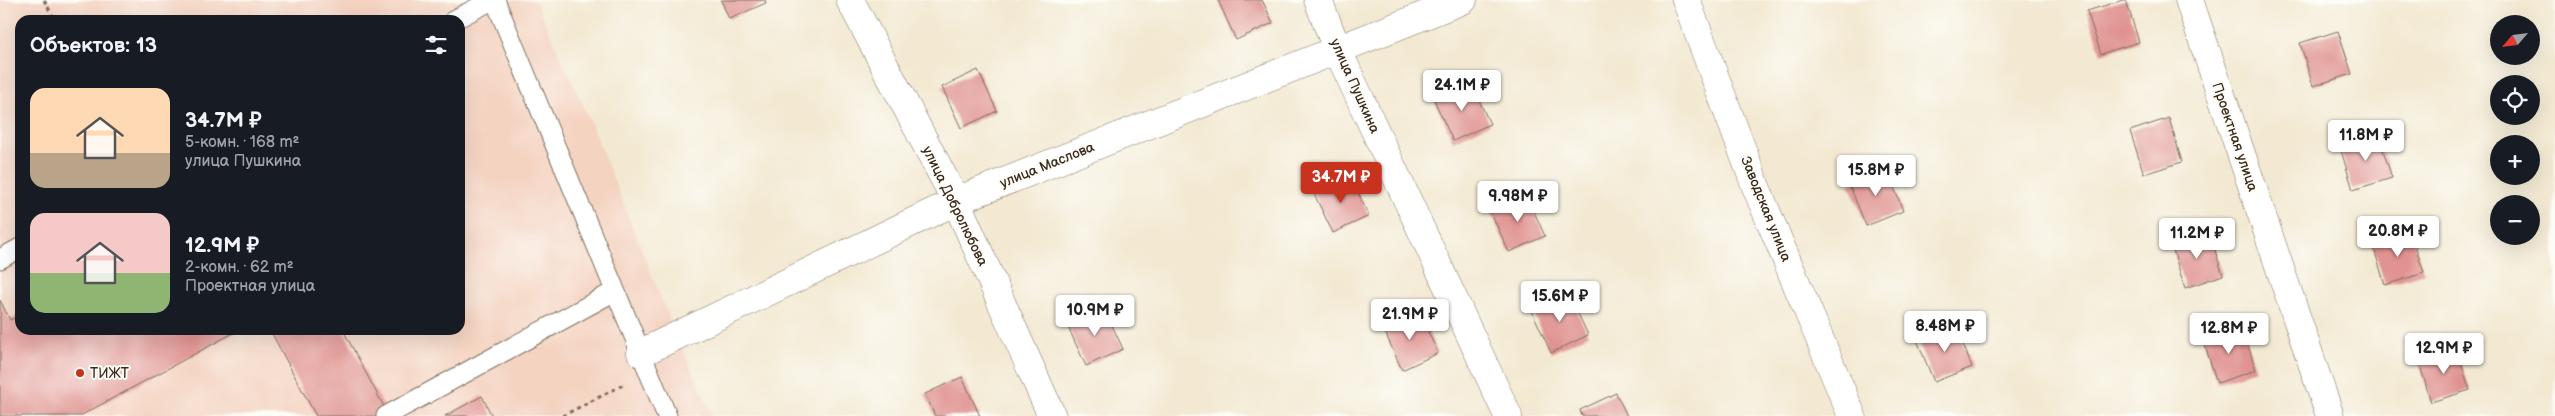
<!DOCTYPE html>
<html lang="ru">
<head>
<meta charset="utf-8">
<style>
	body { margin:0; font-family:"Balsamiq Sans",sans-serif; background:#242831; color:#f1f3f6; height:100vh; display:flex; flex-direction:column; font-size:19px; white-space:nowrap }
	* { box-sizing:border-box; margin:0 }
	p { font-size:16px; color:#9ea1a6 }
	.icon { flex:none; width:28px; height:28px; fill:none; stroke:currentColor; stroke-width:2; stroke-linecap:round; stroke-linejoin:round }
	.map { position:relative; flex:1; overflow:hidden }
	.side { position:absolute; left:15px; top:15px; width:450px; height:320px; display:flex; flex-direction:column; background:#171b24; border-radius:15px; box-shadow:0 5px 20px #0002 }
	.side>* { flex:none }
	.needle { width:32px; rotate:242deg }
	.tools { position:absolute; left:2490px; top:15px; display:grid; gap:10px }
	.tools a { display:grid; place-items:center; width:50px; height:50px; border-radius:50%; background:#171b24; box-shadow:0 5px 20px #0002; font-size:25px }
	.price { position:absolute; translate:-50% -42px; padding:0 11px; border-radius:5px; background:#fff; color:#222; font-size:16px; line-height:32px; filter:drop-shadow(0 1px 2px #0008) }
	.price::after { content:''; position:absolute; left:50%; top:30px; width:15px; height:11px; margin-left:-8px; background:inherit; clip-path:polygon(0 0,100% 0,50% 100%) }
	.price.selected { background:#c8321e; color:#fff }
	ul { padding:0; list-style:none }
	li { display:flex; align-items:center; gap:15px; height:125px; padding:0 15px }
	li span { display:grid; place-items:center; flex:none; width:140px; height:100px; border-radius:15px; color:#555 }
	li>.icon { margin-inline-start:auto }
	span .icon { width:60px; height:60px; fill:#fffc; stroke-width:1 }
	li b { font-size:21px }
	h2 { display:flex; justify-content:space-between; align-items:center; height:60px; padding:0 15px; font-size:21px }
	.map>svg:first-child { display:block }
	.built { fill:#f4d3c1; fill-rule:evenodd }
	.building { fill:#e09390 }
	.lines { fill:none; stroke-linecap:round; stroke-linejoin:round }
	.service-casing { stroke:#7b6d5d; stroke-width:21 }
	.minor-casing { stroke:#7b6d5d; stroke-width:29 }
	.path { stroke:#7b6d5d; stroke-width:3; stroke-dasharray:4 4; stroke-linecap:butt }
	.service { stroke:#fff; stroke-width:19 }
	.minor { stroke:#fff; stroke-width:28 }
	.poi-dot { fill:#c8321e; stroke:#fdfcf7; stroke-width:2 }
	.labels { text-anchor:middle; dominant-baseline:central; stroke-width:4; stroke-linejoin:round; paint-order:stroke }
	.street-label { font-size:14px; fill:#3b2a1e; stroke:#fdfcf7 }
	.poi-label { font-size:14px; fill:#3b2a1e; stroke:#fdfcf7; text-anchor:start }
</style>
</head>
<body>
<div class="map">
<svg width="2555" height="416" viewBox="0 0 2555 416">
	<rect width="100%" height="100%" fill="#fdfcf7"/>
	<filter id="ink" filterUnits="userSpaceOnUse"><feTurbulence type="fractalNoise" baseFrequency=".02" numOctaves="2"/><feDisplacementMap in="SourceGraphic" scale="10" xChannelSelector="R" yChannelSelector="G"/><feConvolveMatrix kernelMatrix="1 2 1 2 8 2 1 2 1" color-interpolation-filters="sRGB"/></filter>
	<filter id="wash" filterUnits="userSpaceOnUse"><feTurbulence type="fractalNoise" baseFrequency=".0096" numOctaves="4" result="noise"/><feDisplacementMap in="SourceGraphic" scale="20" xChannelSelector="R" yChannelSelector="G"/><feGaussianBlur stdDeviation="1.12" result="paint"/><feColorMatrix in="noise" values="0 0 0 0 0 0 0 0 0 0 0 0 0 0 0 0 0 1.4 0 .05"/><feComposite in="paint" operator="in"/></filter>
	<g filter="url(#wash)">
		<rect width="100%" height="100%" fill="#f3e9d2"/>
		<path class="built" d="M 0,0 L 535,0 L 590,121 L 676,335 L 713,416 L 0,416 ZM 20,20 L 460,20 L 460,330 L 20,330 Z"/>
		<g id="blocks">
			<path class="building" d="M 721,0 L 765,0 L 766,3 L 729,19 Z
				M 1218,0 L 1262,0 L 1273,23 L 1236,40 Z
				M 2123,0 L 2126,0 L 2139,42 L 2101,54 L 2087,11 Z
				M 2338,31 L 2352,74 L 2313,86 L 2300,43 Z
				M 978,70 L 997,111 L 961,128 L 942,87 Z
				M 1471,83 L 1490,124 L 1453,141 L 1434,100 Z
				M 2169,118 L 2182,162 L 2144,174 L 2130,131 Z
				M 2378,134 L 2392,178 L 2353,190 L 2340,147 Z
				M 1887,169 L 1903,211 L 1866,226 L 1849,184 Z
				M 1350,175 L 1369,216 L 1333,233 L 1313,192 Z
				M 1526,194 L 1545,236 L 1509,252 L 1490,211 Z
				M 2410,230 L 2424,273 L 2385,285 L 2372,242 Z
				M 2209,232 L 2223,275 L 2185,288 L 2171,244 Z
				M 1569,294 L 1588,335 L 1551,353 L 1532,311 Z
				M 0,300 L 10,320 L 20,315 L 20,330 L 239,330 L 80,416 L 0,416 Z
				M 1104,308 L 1123,349 L 1086,366 L 1067,325 Z
				M 1419,312 L 1438,353 L 1402,370 L 1383,328 Z
				M 1955,324 L 1972,367 L 1934,382 L 1917,340 Z
				M 2242,327 L 2256,370 L 2217,383 L 2203,339 Z
				M 270,330 L 343,330 L 389,416 L 316,416 Z
				M 2456,347 L 2470,390 L 2431,402 L 2418,359 Z
				M 962,377 L 980,416 L 935,416 L 925,394 Z
				M 1616,393 L 1627,416 L 1582,416 L 1580,410 Z
				M 482,396 L 492,416 L 445,416 Z"/>
		</g>
	</g>
	<g filter="url(#ink)">
		<use href="#blocks" fill-opacity="0" stroke="#7b6d5d" stroke-width="1"/>
		<g class="lines">
			<defs>
				<path id="service" d="M 495,0 L 667,416
					M 454,20 L 492,0
					M 0,259 L 20,248
					M 386,416 L 615,291"/>
				<path id="minor" d="M 850,0 L 956,201 L 1052,416
					M 1318,0 L 1337,49 L 1508,416
					M 1686,0 L 1756,187 L 1852,416
					M 2189,0 L 2330,416
					M 641,353 L 956,201 L 1463,0"/>
			</defs>
			<use href="#service" class="service-casing"/>
			<use href="#minor" class="minor-casing"/>
			<path class="path" d="M 44,0 L 55,20
				M 562,416 L 623,385"/>
			<use href="#service" class="service"/>
			<use href="#minor" class="minor"/>
		</g>
	</g>
	<circle class="poi-dot" cx="80" cy="373" r="5"/>
	<g class="labels">
		<g class="street-label">
			<text transform="translate(1355 86) rotate(66)">улица Пушкина</text>
			<text transform="translate(2235 137) rotate(71)">Проектная улица</text>
			<text transform="translate(1047 165) rotate(-22)">улица Маслова</text>
			<text transform="translate(955 206) rotate(64)">улица Добролюбова</text>
			<text transform="translate(1766 209) rotate(68)">Заводская улица</text>
		</g>
		<g class="poi-label">
			<text x="90" y="373">ТИЖТ</text>
		</g>
	</g>
</svg>
<div class="tools">
<a><svg class="needle" viewBox="-14 -14 28 28"><path d="M0-13l5 13h-10z" fill="#e53935"/><path d="M0 13l5-13h-10z" fill="#9ea1a6"/></svg></a>
<a><svg class="icon" aria-label="locate" viewBox="0 0 24 24"><circle cx="12" cy="12" r="6"/><path d="M12 2v4M12 18v4M2 12h4M18 12h4"/></svg></a>
<a>+</a>
<a>−</a>
</div>
<b class="price" style="left:1462px;top:112px">24.1M ₽</b>
<b class="price" style="left:2366px;top:162px">11.8M ₽</b>
<b class="price" style="left:1876px;top:197px">15.8M ₽</b>
<b class="price selected" style="left:1341px;top:204px">34.7M ₽</b>
<b class="price" style="left:1518px;top:223px">9.98M ₽</b>
<b class="price" style="left:2398px;top:258px">20.8M ₽</b>
<b class="price" style="left:2197px;top:260px">11.2M ₽</b>
<b class="price" style="left:1560px;top:323px">15.6M ₽</b>
<b class="price" style="left:1095px;top:337px">10.9M ₽</b>
<b class="price" style="left:1410px;top:341px">21.9M ₽</b>
<b class="price" style="left:1945px;top:353px">8.48M ₽</b>
<b class="price" style="left:2229px;top:355px">12.8M ₽</b>
<b class="price" style="left:2444px;top:375px">12.9M ₽</b>
<section class="side">
<h2>Объектов: 13<svg class="icon" aria-label="filters" viewBox="0 0 24 24"><path d="M4 7h16M4 17h16"/><circle cx="9" cy="7" r="2"/><circle cx="15" cy="17" r="2"/></svg></h2>
<ul>
<li><span style="background:linear-gradient(#ffd9b3 65%,#b9a48a 0)"><svg class="icon" aria-label="home" viewBox="0 0 24 24"><path d="M3 11l9-7 9 7M6 9v11h12V9"/></svg></span><div><b>34.7M ₽</b><p>5-комн. · 168 m²</p><p>улица Пушкина</p></div></li>
<li><span style="background:linear-gradient(#f6c9c9 60%,#8fb573 0)"><svg class="icon" aria-label="home" viewBox="0 0 24 24"><path d="M3 11l9-7 9 7M6 9v11h12V9"/></svg></span><div><b>12.9M ₽</b><p>2-комн. · 62 m²</p><p>Проектная улица</p></div></li>
</ul>
</section>
</div>
</body>
</html>
